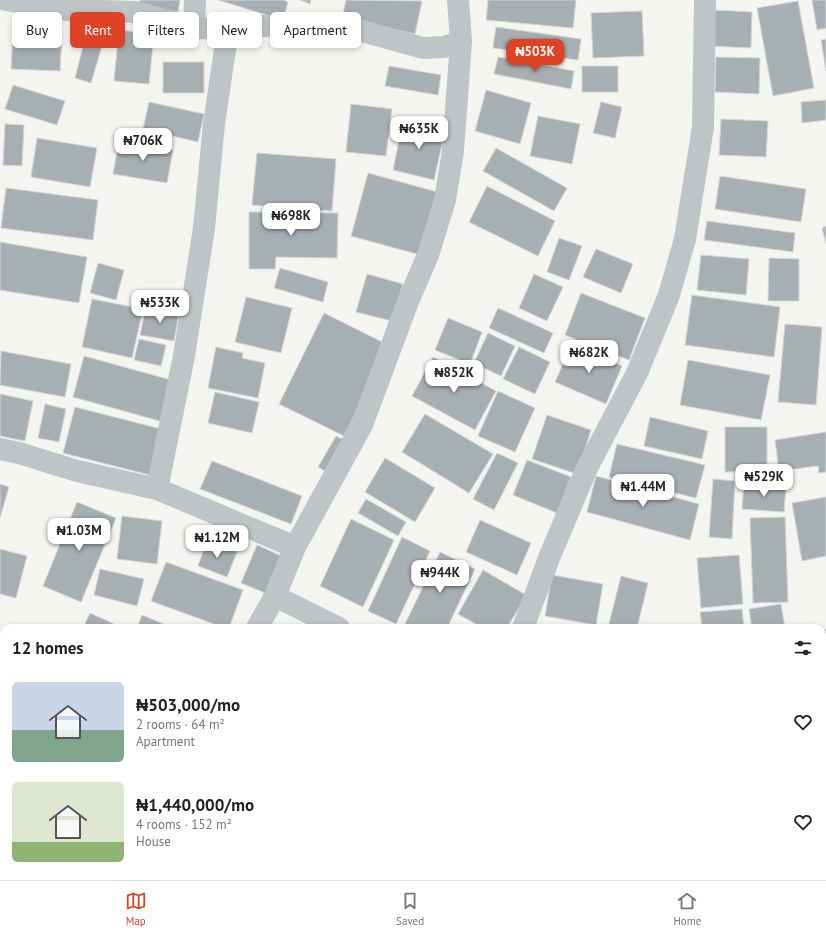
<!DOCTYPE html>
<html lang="en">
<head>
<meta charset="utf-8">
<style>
	body { margin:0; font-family:"PT Sans",sans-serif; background:#f2f2f2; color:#222; height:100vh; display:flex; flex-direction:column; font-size:15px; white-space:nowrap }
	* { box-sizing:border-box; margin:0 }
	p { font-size:13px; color:#767676 }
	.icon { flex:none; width:22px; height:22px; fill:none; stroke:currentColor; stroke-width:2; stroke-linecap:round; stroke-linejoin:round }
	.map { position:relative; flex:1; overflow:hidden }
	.side { position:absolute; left:0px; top:624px; width:826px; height:256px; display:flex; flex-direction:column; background:#fff; border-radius:12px 12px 0 0; box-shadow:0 2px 6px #0003 }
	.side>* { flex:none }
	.guide { position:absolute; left:12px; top:12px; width:400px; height:36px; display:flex; gap:8px }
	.price { position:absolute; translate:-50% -34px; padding:0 9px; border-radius:8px; background:#fff; color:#222; font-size:13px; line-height:26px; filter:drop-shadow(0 1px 2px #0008) }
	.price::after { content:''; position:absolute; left:50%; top:24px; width:12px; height:9px; margin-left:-6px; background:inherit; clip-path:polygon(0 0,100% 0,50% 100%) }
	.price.current { background:#de4326; color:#fff }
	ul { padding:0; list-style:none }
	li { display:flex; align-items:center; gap:12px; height:100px; padding:0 12px }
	li span { display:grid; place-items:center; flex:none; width:112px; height:80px; border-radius:6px; color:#555 }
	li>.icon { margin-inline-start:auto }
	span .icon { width:48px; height:48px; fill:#fffc; stroke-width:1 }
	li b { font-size:17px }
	h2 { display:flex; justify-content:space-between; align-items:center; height:48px; padding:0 12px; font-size:17px }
	.chip { padding:0 14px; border-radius:6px; background:#fff; box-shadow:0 2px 6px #0003; font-size:14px; line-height:36px }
	.chip.current { background:#de4326; color:#fff }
	.tab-bar { display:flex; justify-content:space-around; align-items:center; height:56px; border-top:1px solid #e0e0e0; background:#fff; font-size:11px; color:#767676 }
	.tab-bar a { display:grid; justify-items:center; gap:2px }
	.tab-bar .current { color:#de4326 }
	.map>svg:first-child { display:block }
	.building { fill:#a7afb3; stroke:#d5d5d3 }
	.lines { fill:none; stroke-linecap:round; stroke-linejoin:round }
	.minor { stroke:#bfc4c6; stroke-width:22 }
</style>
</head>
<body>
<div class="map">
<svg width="826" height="880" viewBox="0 0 826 880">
	<rect width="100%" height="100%" fill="#f4f4f0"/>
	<path class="building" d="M 140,0 L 180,0 L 178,12 L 139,6 Z
		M 218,0 L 283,0 L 288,2 L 283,20 Z
		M 300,0 L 311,0 L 310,4 Z
		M 346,0 L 422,1 L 415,34 L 342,18 Z
		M 488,0 L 576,0 L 573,28 L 486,20 Z
		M 812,0 L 826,0 L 826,28 L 817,30 Z
		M 798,1 L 814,88 L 773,96 L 757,8 Z
		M 712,10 L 752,12 L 751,48 L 710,46 Z
		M 642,11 L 644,56 L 593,58 L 591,13 Z
		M 496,27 L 581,39 L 578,60 L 493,48 Z
		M 119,30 L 154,34 L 149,84 L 114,81 Z
		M 87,31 L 105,36 L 91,83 L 75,78 Z
		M 13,33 L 62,35 L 60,71 L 11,69 Z
		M 826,39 L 826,71 L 821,40 Z
		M 498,57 L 574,71 L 571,89 L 494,74 Z
		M 716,57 L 760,58 L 759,94 L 715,92 Z
		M 163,62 L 204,62 L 204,93 L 163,93 Z
		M 389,66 L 441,75 L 438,95 L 385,86 Z
		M 582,66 L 618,66 L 618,92 L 582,92 Z
		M 13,85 L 65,101 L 57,125 L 5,109 Z
		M 486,90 L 531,103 L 520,144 L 475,131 Z
		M 826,100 L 826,120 L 802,123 L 801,102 Z
		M 149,102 L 204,114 L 198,142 L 143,129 Z
		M 601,102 L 622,107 L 615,138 L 593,133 Z
		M 351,104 L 392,109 L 386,156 L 346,152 Z
		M 538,116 L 580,124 L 572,164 L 530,156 Z
		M 721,119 L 768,121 L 766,157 L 719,155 Z
		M 403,121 L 445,131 L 434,180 L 393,170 Z
		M 5,124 L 24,125 L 22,166 L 3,165 Z
		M 37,138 L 97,148 L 90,187 L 31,177 Z
		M 119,141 L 173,150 L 167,183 L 113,174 Z
		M 496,148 L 567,188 L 554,211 L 483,171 Z
		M 257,153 L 336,159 L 332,211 L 252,205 Z
		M 368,173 L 441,193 L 424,256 L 351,236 Z
		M 720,176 L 806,189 L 801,222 L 715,209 Z
		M 487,186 L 555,221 L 538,256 L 469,222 Z
		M 6,188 L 98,200 L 93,240 L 1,228 Z
		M 249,212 L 338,213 L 337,258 L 276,257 L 275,269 L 249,269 Z
		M 707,221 L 795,233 L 793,252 L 704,240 Z
		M 826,226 L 826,244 L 822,228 Z
		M 559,238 L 582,246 L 569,280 L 547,272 Z
		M 0,242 L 87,257 L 79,303 L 0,290 Z
		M 596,249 L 633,264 L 621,293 L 583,277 Z
		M 701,255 L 749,259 L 746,295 L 697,290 Z
		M 769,258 L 799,259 L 799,301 L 768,301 Z
		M 98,263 L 124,270 L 116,300 L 90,293 Z
		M 280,268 L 328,282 L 323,302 L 274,288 Z
		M 367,274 L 403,284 L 392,321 L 356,312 Z
		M 534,274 L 563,287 L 547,321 L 519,308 Z
		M 581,293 L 645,318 L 629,360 L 565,335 Z
		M 692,295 L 780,307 L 774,357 L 685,345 Z
		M 246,297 L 292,308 L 281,353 L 235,342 Z
		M 92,299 L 143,309 L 132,358 L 82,347 Z
		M 146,307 L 179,313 L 174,341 L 140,335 Z
		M 498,308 L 553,333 L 544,353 L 489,328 Z
		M 324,313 L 390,346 L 344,436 L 279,404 Z
		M 448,318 L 482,332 L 470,364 L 435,350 Z
		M 785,324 L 822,327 L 816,405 L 778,402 Z
		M 488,333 L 515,346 L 501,376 L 474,363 Z
		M 139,339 L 166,345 L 161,366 L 134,360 Z
		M 572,344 L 622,366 L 606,404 L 555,382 Z
		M 216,347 L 243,353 L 242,358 L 265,363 L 258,398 L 208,388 Z
		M 519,347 L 550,362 L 535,394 L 503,379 Z
		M 1,351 L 71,364 L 65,397 L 0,385 Z
		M 84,356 L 171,380 L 160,421 L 73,397 Z
		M 433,357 L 496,391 L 475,430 L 412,396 Z
		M 688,360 L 770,375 L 761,420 L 680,405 Z
		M 498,391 L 535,408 L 515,452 L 478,436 Z
		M 215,392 L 259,402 L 252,433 L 208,423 Z
		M 0,394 L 33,401 L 25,441 L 0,436 Z
		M 45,404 L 66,409 L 59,442 L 38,438 Z
		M 75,407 L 161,429 L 150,475 L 63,453 Z
		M 425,414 L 493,454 L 469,493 L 402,452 Z
		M 547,415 L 591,430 L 577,474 L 532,459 Z
		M 650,417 L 708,431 L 702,459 L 644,446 Z
		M 725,427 L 767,427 L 767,471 L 725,472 Z
		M 826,432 L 826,472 L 819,473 L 818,466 L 779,471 L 775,440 Z
		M 336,436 L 350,443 L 332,475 L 318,467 Z
		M 617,444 L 705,465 L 696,498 L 609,477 Z
		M 497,453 L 518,463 L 494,510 L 473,499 Z
		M 385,458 L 435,488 L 415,522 L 365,492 Z
		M 527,460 L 571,477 L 557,513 L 513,495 Z
		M 212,461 L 302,496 L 291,524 L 200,489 Z
		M 596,476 L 699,504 L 690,540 L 587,512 Z
		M 713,479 L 735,481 L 732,539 L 709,537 Z
		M 744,483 L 786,487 L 784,512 L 742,509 Z
		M 0,484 L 9,487 L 0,518 Z
		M 826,497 L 826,556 L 802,561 L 792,503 Z
		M 366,499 L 406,522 L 398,536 L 358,513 Z
		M 77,502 L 116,518 L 81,602 L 43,586 Z
		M 122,516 L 162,521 L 157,564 L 117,559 Z
		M 785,517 L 788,602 L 753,603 L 750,518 Z
		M 351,519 L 394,540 L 363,607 L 320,586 Z
		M 480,520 L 531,543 L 517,575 L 466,552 Z
		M 402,537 L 430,551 L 396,624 L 368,611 Z
		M 207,540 L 237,552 L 227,577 L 198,566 Z
		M 257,545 L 286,558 L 270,595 L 241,583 Z
		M 0,549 L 27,556 L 16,598 L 0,594 Z
		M 440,552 L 475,569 L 447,628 L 409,628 L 404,626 Z
		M 739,555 L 743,604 L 701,608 L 697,558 Z
		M 166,562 L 243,590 L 229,628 L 225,628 L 151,601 Z
		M 100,569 L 144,579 L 137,606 L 94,595 Z
		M 483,570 L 526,595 L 507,628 L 483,628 L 458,614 Z
		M 552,575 L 603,584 L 596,625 L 545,616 Z
		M 621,576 L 648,583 L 637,628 L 608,628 Z
		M 781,604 L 785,628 L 752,628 L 749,609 Z
		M 742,609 L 744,628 L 702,628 L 700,612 Z
		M 90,613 L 123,628 L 83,628 Z
		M 142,615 L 173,628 L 137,628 Z
		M 826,629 L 826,668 L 822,659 L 822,631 Z
		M 0,644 L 4,645 L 4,699 L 0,698 Z
		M 0,705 L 4,706 L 4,754 L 0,753 Z
		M 822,765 L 826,774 L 826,854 L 823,855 Z
		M 826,868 L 826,880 L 813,880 L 812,876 L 822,876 L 822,870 Z
		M 2,872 L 4,872 L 4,876 L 32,876 L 31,880 L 1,880 Z
		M 84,876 L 131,876 L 131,880 L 83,880 Z
		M 182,876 L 213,876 L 221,880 L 180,880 Z
		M 332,876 L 405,876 L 406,877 L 404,880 L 337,880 Z
		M 459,876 L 515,876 L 526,880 L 458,880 Z
		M 538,876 L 572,876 L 570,880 L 548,880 Z
		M 667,876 L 730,876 L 729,880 L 665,880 Z
		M 770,876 L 810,876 L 811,880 L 759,880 L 758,879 Z
		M 733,877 L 749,880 L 732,880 Z"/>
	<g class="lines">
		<path class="minor" d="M 6,0 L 38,6 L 68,10 L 136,12 L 194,28 L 228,29 L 257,26 L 340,25 L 423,48 L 444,47 L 461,41
			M 194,28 L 195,0
			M 0,449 L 19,453 L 77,471 L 157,489 L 295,547
			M 157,489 L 184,356 L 204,228 L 214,124 L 228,29
			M 275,596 L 339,628
			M 257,628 L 275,596 L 295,547 L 362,425 L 407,304 L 428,255 L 445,200 L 453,151 L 461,41 L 458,0
			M 523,628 L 549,558 L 587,468 L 637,373 L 669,295 L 685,239 L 703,127 L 705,0
			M 822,709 L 826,717
			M 433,880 L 435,876"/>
	</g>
</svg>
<b class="price current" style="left:535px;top:73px">₦503K</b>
<b class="price" style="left:419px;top:150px">₦635K</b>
<b class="price" style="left:143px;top:162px">₦706K</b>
<b class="price" style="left:291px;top:237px">₦698K</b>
<b class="price" style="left:160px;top:324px">₦533K</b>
<b class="price" style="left:589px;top:374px">₦682K</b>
<b class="price" style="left:454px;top:394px">₦852K</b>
<b class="price" style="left:764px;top:498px">₦529K</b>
<b class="price" style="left:643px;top:508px">₦1.44M</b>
<b class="price" style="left:79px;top:552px">₦1.03M</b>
<b class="price" style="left:217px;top:559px">₦1.12M</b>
<b class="price" style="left:440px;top:594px">₦944K</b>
<div class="guide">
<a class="chip">Buy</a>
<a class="chip current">Rent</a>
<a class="chip">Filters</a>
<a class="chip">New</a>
<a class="chip">Apartment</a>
</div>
<section class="side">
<h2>12 homes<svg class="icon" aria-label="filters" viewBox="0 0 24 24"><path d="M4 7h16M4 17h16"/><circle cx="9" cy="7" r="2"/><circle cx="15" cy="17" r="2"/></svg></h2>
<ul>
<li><span style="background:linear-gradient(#c9d6e8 60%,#7fa58c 0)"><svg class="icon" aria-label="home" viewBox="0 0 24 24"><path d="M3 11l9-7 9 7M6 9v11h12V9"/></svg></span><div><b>₦503,000/mo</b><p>2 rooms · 64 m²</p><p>Apartment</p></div><svg class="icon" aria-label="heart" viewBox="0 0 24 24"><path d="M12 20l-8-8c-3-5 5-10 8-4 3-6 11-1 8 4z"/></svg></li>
<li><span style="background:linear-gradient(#dfe7d0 75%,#8fb573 0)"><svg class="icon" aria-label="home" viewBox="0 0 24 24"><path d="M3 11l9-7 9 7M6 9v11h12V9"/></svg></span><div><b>₦1,440,000/mo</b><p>4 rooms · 152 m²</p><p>House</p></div><svg class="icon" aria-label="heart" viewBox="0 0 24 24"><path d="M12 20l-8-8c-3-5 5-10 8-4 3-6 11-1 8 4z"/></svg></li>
</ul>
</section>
</div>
<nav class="tab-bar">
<a class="current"><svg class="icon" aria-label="map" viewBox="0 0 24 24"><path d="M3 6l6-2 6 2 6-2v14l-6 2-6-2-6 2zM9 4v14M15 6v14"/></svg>Map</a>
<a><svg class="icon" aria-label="saved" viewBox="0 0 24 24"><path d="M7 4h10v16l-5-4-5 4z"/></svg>Saved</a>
<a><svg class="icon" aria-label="home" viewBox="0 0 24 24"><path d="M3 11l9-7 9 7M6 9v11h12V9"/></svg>Home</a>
</nav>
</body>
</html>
